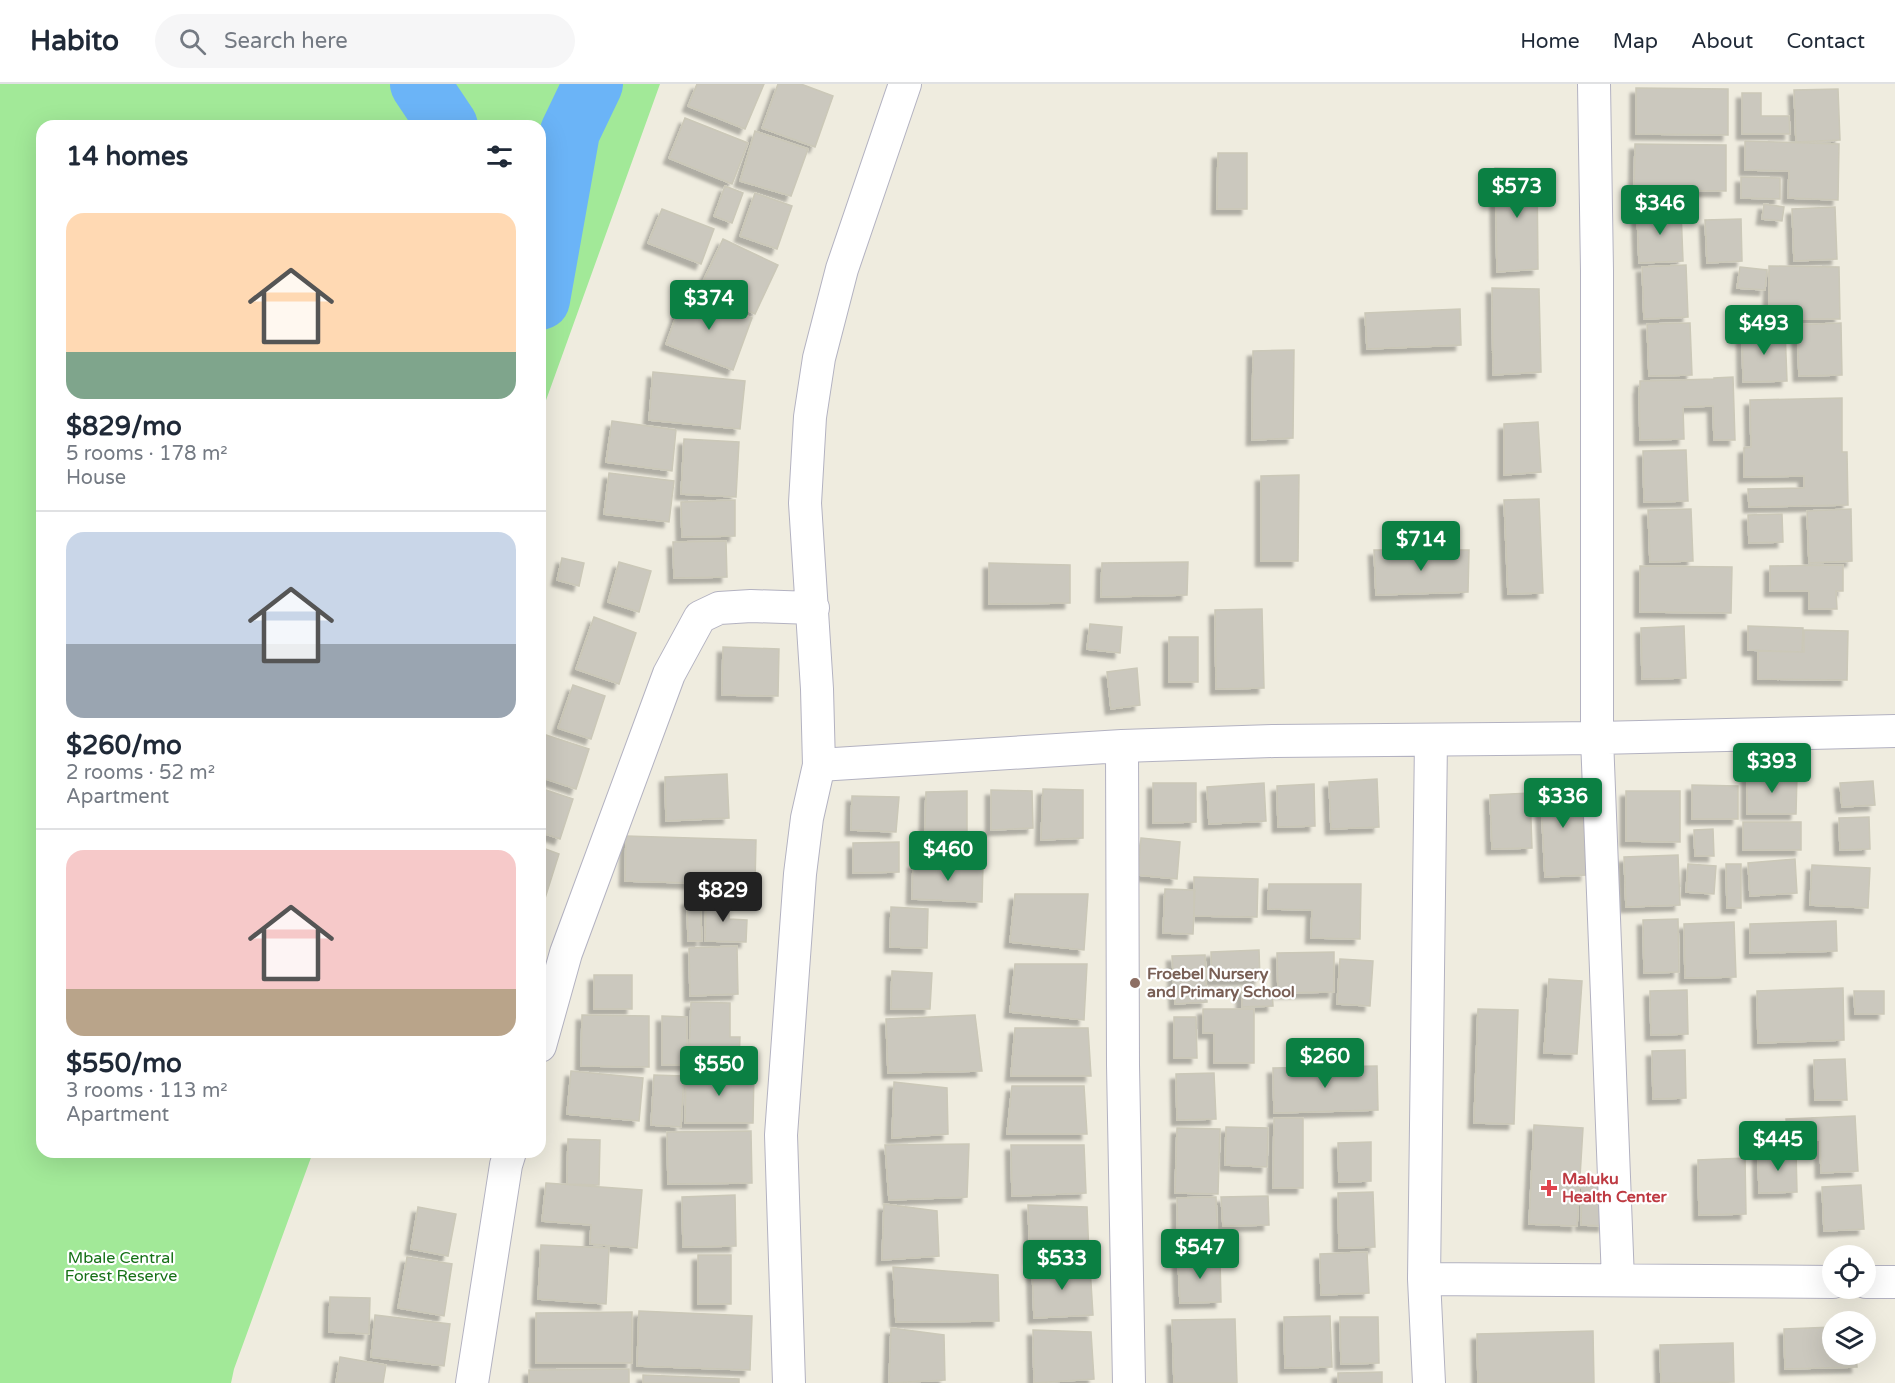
<!DOCTYPE html>
<html lang="en">
<head>
<meta charset="utf-8">
<style>
	body { margin:0; font-family:"Varela Round",sans-serif; background:#f6f6f7; color:#1f2937; height:100vh; display:flex; flex-direction:column; font-size:22px; white-space:nowrap }
	* { box-sizing:border-box; margin:0 }
	p { font-size:20px; color:#747a83 }
	.icon { flex:none; width:33px; height:33px; fill:none; stroke:currentColor; stroke-width:2; stroke-linecap:round; stroke-linejoin:round }
	.map { position:relative; flex:1; overflow:hidden }
	.details { position:absolute; left:36px; top:36px; width:510px; height:1038px; display:flex; flex-direction:column; background:#fff; border-radius:18px; box-shadow:0 6px 24px #0002 }
	.details>* { flex:none }
	.controls { position:absolute; left:1822px; top:1161px; display:grid; gap:12px }
	.controls a { display:grid; place-items:center; width:54px; height:54px; border-radius:50%; background:#fff; box-shadow:0 6px 24px #0002; font-size:30px }
	.price { position:absolute; translate:-50% -51px; padding:0 14px; border-radius:6px; background:#0b8043; color:#fff; font-size:20px; line-height:39px; filter:drop-shadow(0 2px 3px #0008) }
	.price::after { content:''; position:absolute; left:50%; top:36px; width:18px; height:14px; margin-left:-9px; background:inherit; clip-path:polygon(0 0,100% 0,50% 100%) }
	.price.selected { background:#222; color:#fff }
	ul { padding:0; list-style:none }
	li { display:grid; align-content:center; gap:12px; height:318px; padding:0 30px }
	li+li { border-top:2px solid #e0e1e3 }
	li span { display:grid; place-items:center; height:186px; border-radius:18px; color:#555 }
	li>.icon { margin-inline-start:auto }
	span .icon { width:108px; height:108px; fill:#fffc; stroke-width:1 }
	li b { font-size:26px }
	h2 { display:flex; justify-content:space-between; align-items:center; height:72px; padding:0 30px; font-size:26px }
	header { display:flex; align-items:center; gap:36px; box-sizing:border-box; height:84px; padding:0 30px; background:#fff; border-bottom:2px solid #e0e1e3 }
	header strong { font-size:28px }
	nav { display:flex; gap:33px; margin-inline-start:auto; font-size:21px }
	.search { width:420px; height:54px; background:#f6f6f7; display:flex; align-items:center; gap:15px; box-sizing:border-box; padding:0 21px; border-radius:33px; color:#747a83; font-size:22px }
	.map>svg:first-child { display:block }
	.green { fill:#a2e998 }
	.lines { fill:none; stroke-linecap:round; stroke-linejoin:round }
	.river { stroke:#6bb4f7; stroke-width:60 }
	.building { fill:#cbc8be; stroke:#cbc8b8; stroke-width:1.5; filter:url(#shadow) }
	.street-casing { stroke:#b3b2c1; stroke-width:34 }
	.street { stroke:#fff; stroke-width:32 }
	.education-dot { fill:#8d6e63; stroke:#fff; stroke-width:2 }
	.health-dot { fill:#e0444e; stroke:#fff; stroke-width:2 }
	.labels { text-anchor:middle; dominant-baseline:central; stroke-width:4.5; stroke-linejoin:round; paint-order:stroke }
	.education-label { font-size:16px; font-weight:bold; fill:#785e54; stroke:#fff; text-anchor:start }
	.health-label { font-size:16px; font-weight:bold; fill:#be3a42; stroke:#fff; text-anchor:start }
	.park-label { font-size:16px; fill:#167117; stroke:#fff }
</style>
</head>
<body>
<header>
<strong>Habito</strong>
<div class="search"><svg class="icon" aria-label="search" viewBox="0 0 24 24"><circle cx="10" cy="10" r="6"/><path d="M15 15l6 6"/></svg>Search here</div>
<nav><a>Home</a><a>Map</a><a>About</a><a>Contact</a></nav>
</header>
<div class="map">
<svg width="1895" height="1299" viewBox="0 0 1895 1299">
	<defs>
		<filter id="shadow"><feDropShadow dx="-5.5" dy="5.5" stdDeviation="1.5" flood-color="#0004"/></filter>
	</defs>
	<rect width="100%" height="100%" fill="#efecdf"/>
	<path class="green" d="M 0,0 L 660,0 L 540,333 L 540,42 L 42,42 L 42,1068 L 313,1068 L 234,1285 L 231,1299 L 0,1299 Z"/>
	<g class="lines">
		<path class="river" d="M 420,0 L 448,42
			M 540,216 L 570,48 L 593,0"/>
	</g>
	<path class="building" d="M 697,0 L 764,0 L 745,45 L 688,22 Z
		M 778,0 L 801,0 L 833,12 L 815,63 L 762,44 Z
		M 1636,4 L 1728,5 L 1728,51 L 1636,50 Z
		M 1838,5 L 1840,56 L 1796,58 L 1794,6 Z
		M 1742,9 L 1761,9 L 1761,32 L 1789,32 L 1790,50 L 1742,50 Z
		M 685,34 L 748,59 L 732,100 L 669,74 Z
		M 755,47 L 808,65 L 791,112 L 740,97 Z
		M 1745,57 L 1839,60 L 1838,116 L 1788,114 L 1789,87 L 1745,86 Z
		M 1635,60 L 1726,61 L 1726,107 L 1634,106 Z
		M 1218,69 L 1247,69 L 1247,125 L 1217,125 Z
		M 1495,84 L 1537,85 L 1538,185 L 1497,188 Z
		M 1741,93 L 1780,94 L 1780,115 L 1741,114 Z
		M 725,102 L 743,109 L 732,139 L 714,132 Z
		M 755,109 L 792,122 L 777,165 L 740,152 Z
		M 1764,120 L 1784,123 L 1782,137 L 1762,135 Z
		M 1835,123 L 1837,175 L 1794,177 L 1792,125 Z
		M 662,125 L 714,145 L 701,180 L 648,159 Z
		M 1681,126 L 1683,177 L 1639,179 L 1637,127 Z
		M 1741,135 L 1742,177 L 1707,179 L 1705,136 Z
		M 723,155 L 778,181 L 755,230 L 700,204 Z
		M 1686,181 L 1688,233 L 1644,235 L 1642,183 Z
		M 1769,182 L 1839,183 L 1840,235 L 1769,235 Z
		M 1740,183 L 1767,186 L 1765,206 L 1737,204 Z
		M 1492,204 L 1539,205 L 1541,288 L 1493,291 Z
		M 685,208 L 752,234 L 733,286 L 666,260 Z
		M 1460,225 L 1461,261 L 1367,265 L 1365,229 Z
		M 1690,239 L 1692,291 L 1649,292 L 1647,240 Z
		M 1841,239 L 1842,291 L 1799,292 L 1797,241 Z
		M 1785,245 L 1787,297 L 1743,298 L 1742,247 Z
		M 1294,266 L 1293,354 L 1252,356 L 1253,267 Z
		M 653,288 L 745,297 L 740,345 L 649,336 Z
		M 1733,293 L 1735,356 L 1714,356 L 1713,322 L 1683,323 L 1684,355 L 1640,356 L 1639,304 L 1640,304 L 1640,297 L 1714,295 L 1714,294 Z
		M 1842,314 L 1842,368 L 1847,368 L 1848,421 L 1749,423 L 1748,405 L 1804,404 L 1804,392 L 1744,393 L 1744,364 L 1751,363 L 1750,316 Z
		M 612,337 L 676,346 L 672,387 L 606,378 Z
		M 1538,338 L 1541,388 L 1504,391 L 1504,340 Z
		M 684,355 L 739,358 L 736,413 L 681,410 Z
		M 1686,366 L 1688,417 L 1644,418 L 1643,367 Z
		M 609,389 L 674,397 L 669,438 L 604,430 Z
		M 1299,391 L 1298,477 L 1261,477 L 1261,392 Z
		M 1539,415 L 1543,509 L 1508,510 L 1504,416 Z
		M 735,416 L 735,452 L 682,453 L 681,418 Z
		M 1691,425 L 1693,477 L 1650,478 L 1648,426 Z
		M 1851,425 L 1852,477 L 1809,479 L 1807,427 Z
		M 1782,430 L 1783,458 L 1749,459 L 1748,431 Z
		M 726,457 L 727,493 L 674,494 L 673,458 Z
		M 1374,466 L 1469,466 L 1468,508 L 1376,511 Z
		M 562,474 L 584,479 L 579,502 L 557,496 Z
		M 619,478 L 651,487 L 639,528 L 608,518 Z
		M 1188,478 L 1187,511 L 1101,513 L 1102,479 Z
		M 989,479 L 1070,481 L 1070,519 L 989,520 Z
		M 1843,481 L 1843,507 L 1836,507 L 1837,525 L 1809,525 L 1809,507 L 1770,507 L 1770,482 Z
		M 1640,482 L 1732,483 L 1731,529 L 1640,528 Z
		M 1262,525 L 1264,604 L 1216,605 L 1215,526 Z
		M 594,533 L 636,549 L 619,600 L 576,585 Z
		M 1090,540 L 1122,543 L 1120,569 L 1087,565 Z
		M 1684,542 L 1686,594 L 1642,595 L 1641,544 Z
		M 1748,542 L 1803,544 L 1802,568 L 1748,566 Z
		M 1804,546 L 1848,547 L 1847,596 L 1758,595 L 1758,567 L 1804,568 Z
		M 1169,553 L 1198,553 L 1198,598 L 1169,598 Z
		M 723,563 L 779,565 L 778,612 L 722,611 Z
		M 1137,584 L 1140,621 L 1111,625 L 1107,588 Z
		M 573,601 L 605,612 L 591,655 L 558,644 Z
		M 540,649 L 589,665 L 576,705 L 540,693 Z
		M 727,690 L 729,734 L 666,737 L 665,693 Z
		M 1747,690 L 1797,691 L 1796,730 L 1747,730 Z
		M 1377,695 L 1379,743 L 1331,745 L 1329,698 Z
		M 1581,696 L 1586,791 L 1545,793 L 1540,698 Z
		M 1873,697 L 1875,721 L 1842,723 L 1840,699 Z
		M 1153,699 L 1196,699 L 1196,738 L 1153,739 Z
		M 1264,699 L 1266,737 L 1209,740 L 1207,703 Z
		M 1314,700 L 1315,742 L 1278,743 L 1277,702 Z
		M 1692,701 L 1738,702 L 1738,735 L 1692,735 Z
		M 540,704 L 573,715 L 560,755 L 540,748 Z
		M 1043,705 L 1083,706 L 1083,754 L 1041,756 Z
		M 991,706 L 1032,707 L 1033,744 L 991,746 Z
		M 967,707 L 967,770 L 924,770 L 926,708 Z
		M 1626,707 L 1680,707 L 1680,758 L 1626,757 Z
		M 1530,709 L 1532,764 L 1492,765 L 1490,711 Z
		M 852,712 L 899,713 L 896,748 L 851,746 Z
		M 1869,733 L 1870,765 L 1840,766 L 1839,734 Z
		M 1743,738 L 1801,738 L 1801,766 L 1743,766 Z
		M 1713,745 L 1714,772 L 1695,772 L 1694,746 Z
		M 626,752 L 756,756 L 755,801 L 625,797 Z
		M 1141,754 L 1180,758 L 1177,795 L 1138,791 Z
		M 899,758 L 899,788 L 853,789 L 853,759 Z
		M 540,763 L 559,770 L 541,827 L 540,827 Z
		M 1678,771 L 1680,821 L 1626,823 L 1624,773 Z
		M 1795,775 L 1797,809 L 1750,812 L 1748,779 Z
		M 913,779 L 983,781 L 982,818 L 912,815 Z
		M 1688,780 L 1716,782 L 1714,810 L 1686,808 Z
		M 1726,780 L 1741,780 L 1741,824 L 1727,824 Z
		M 1812,781 L 1870,784 L 1868,824 L 1810,821 Z
		M 1194,793 L 1258,795 L 1257,833 L 1194,832 Z
		M 1269,800 L 1361,800 L 1360,855 L 1311,854 L 1312,826 L 1268,825 Z
		M 1165,805 L 1195,806 L 1193,850 L 1163,849 Z
		M 1015,810 L 1088,810 L 1084,866 L 1010,858 Z
		M 706,814 L 729,814 L 729,835 L 747,836 L 746,858 L 705,857 Z
		M 700,815 L 702,857 L 688,857 L 687,816 Z
		M 891,823 L 928,825 L 927,864 L 890,863 Z
		M 1678,835 L 1679,888 L 1644,889 L 1643,836 Z
		M 1836,837 L 1837,867 L 1750,869 L 1750,840 Z
		M 1734,838 L 1736,893 L 1685,894 L 1684,840 Z
		M 737,862 L 738,910 L 690,912 L 689,864 Z
		M 1259,866 L 1260,895 L 1212,896 L 1211,868 Z
		M 1334,868 L 1334,908 L 1278,909 L 1277,869 Z
		M 1205,871 L 1207,918 L 1175,920 L 1172,872 Z
		M 1340,875 L 1373,877 L 1370,922 L 1337,920 Z
		M 1015,880 L 1087,880 L 1084,936 L 1010,928 Z
		M 892,887 L 932,889 L 930,925 L 891,925 Z
		M 594,891 L 632,891 L 632,925 L 594,925 Z
		M 1549,895 L 1582,897 L 1577,970 L 1544,969 Z
		M 1242,904 L 1272,904 L 1273,922 L 1242,923 Z
		M 1843,904 L 1844,956 L 1758,959 L 1757,907 Z
		M 1687,906 L 1688,950 L 1651,951 L 1650,907 Z
		M 1854,907 L 1884,907 L 1884,930 L 1855,930 Z
		M 691,918 L 730,919 L 730,953 L 740,953 L 739,978 L 689,977 Z
		M 1203,925 L 1254,925 L 1254,979 L 1214,979 L 1214,949 L 1203,949 Z
		M 1478,925 L 1518,926 L 1514,1040 L 1474,1039 Z
		M 582,931 L 649,932 L 649,983 L 581,982 Z
		M 975,931 L 982,987 L 888,989 L 886,935 Z
		M 662,932 L 687,933 L 687,981 L 662,981 Z
		M 1174,933 L 1196,933 L 1197,974 L 1174,974 Z
		M 1015,944 L 1088,944 L 1091,992 L 1011,992 Z
		M 1685,966 L 1686,1014 L 1653,1015 L 1652,967 Z
		M 1845,975 L 1847,1016 L 1815,1016 L 1814,976 Z
		M 1377,982 L 1378,1026 L 1274,1029 L 1273,984 Z
		M 571,987 L 643,994 L 639,1037 L 567,1030 Z
		M 686,987 L 754,988 L 753,1039 L 685,1039 Z
		M 1214,989 L 1216,1035 L 1177,1036 L 1176,990 Z
		M 654,991 L 684,992 L 681,1043 L 651,1041 Z
		M 894,998 L 947,1004 L 948,1050 L 892,1054 Z
		M 1012,1002 L 1084,1002 L 1087,1050 L 1007,1050 Z
		M 1855,1032 L 1858,1087 L 1821,1089 L 1820,1056 L 1788,1058 L 1786,1035 Z
		M 1274,1034 L 1303,1034 L 1303,1104 L 1273,1104 Z
		M 1534,1041 L 1583,1044 L 1577,1142 L 1529,1140 Z
		M 1226,1043 L 1268,1044 L 1267,1083 L 1225,1081 Z
		M 1177,1044 L 1220,1045 L 1218,1110 L 1175,1109 Z
		M 751,1047 L 752,1099 L 668,1100 L 667,1048 Z
		M 568,1055 L 600,1056 L 599,1101 L 567,1100 Z
		M 1371,1058 L 1371,1097 L 1339,1098 L 1338,1059 Z
		M 969,1060 L 967,1113 L 889,1116 L 885,1061 Z
		M 1011,1061 L 1084,1061 L 1086,1109 L 1012,1112 Z
		M 1796,1066 L 1797,1108 L 1759,1109 L 1758,1067 Z
		M 1745,1074 L 1746,1130 L 1699,1131 L 1698,1076 Z
		M 1582,1097 L 1606,1097 L 1604,1142 L 1581,1141 Z
		M 546,1099 L 642,1106 L 637,1164 L 590,1160 L 591,1141 L 542,1137 Z
		M 1861,1101 L 1864,1145 L 1824,1147 L 1822,1103 Z
		M 1373,1108 L 1375,1163 L 1339,1164 L 1338,1109 Z
		M 735,1111 L 736,1162 L 683,1163 L 682,1113 Z
		M 1268,1112 L 1269,1141 L 1223,1142 L 1221,1113 Z
		M 1216,1113 L 1218,1165 L 1178,1166 L 1177,1114 Z
		M 884,1120 L 937,1127 L 939,1172 L 882,1176 Z
		M 1028,1121 L 1087,1123 L 1089,1171 L 1030,1175 Z
		M 418,1123 L 456,1130 L 448,1172 L 411,1165 Z
		M 541,1161 L 609,1164 L 606,1220 L 538,1215 Z
		M 1367,1168 L 1369,1209 L 1321,1211 L 1320,1170 Z
		M 698,1171 L 731,1171 L 731,1220 L 698,1220 Z
		M 407,1173 L 452,1180 L 444,1232 L 398,1224 Z
		M 1220,1173 L 1221,1218 L 1180,1219 L 1178,1175 Z
		M 1032,1181 L 1090,1183 L 1093,1231 L 1034,1234 Z
		M 893,1183 L 998,1191 L 999,1237 L 896,1238 Z
		M 330,1213 L 370,1214 L 369,1250 L 329,1248 Z
		M 639,1227 L 752,1232 L 750,1286 L 637,1282 Z
		M 632,1228 L 632,1279 L 536,1279 L 536,1229 Z
		M 375,1231 L 450,1240 L 444,1282 L 371,1273 Z
		M 1330,1232 L 1332,1283 L 1285,1284 L 1284,1233 Z
		M 1340,1233 L 1378,1233 L 1379,1279 L 1341,1280 Z
		M 1235,1235 L 1237,1299 L 1174,1299 L 1172,1236 Z
		M 1833,1243 L 1833,1270 L 1856,1270 L 1857,1283 L 1785,1285 L 1784,1245 Z
		M 891,1244 L 944,1251 L 945,1296 L 889,1299 Z
		M 1033,1246 L 1091,1248 L 1094,1295 L 1034,1299 Z
		M 1593,1247 L 1594,1299 L 1478,1299 L 1477,1250 Z
		M 1733,1259 L 1734,1298 L 1661,1299 L 1660,1261 Z
		M 340,1273 L 386,1281 L 383,1299 L 336,1299 Z
		M 629,1285 L 629,1299 L 529,1299 L 529,1286 Z
		M 1382,1288 L 1382,1299 L 1338,1299 L 1338,1289 Z
		M 643,1291 L 739,1295 L 739,1299 L 643,1299 Z"/>
	<g class="lines">
		<defs>
			<path id="street" d="M 1594,0 L 1597,187 L 1597,654 L 1618,1196
				M 1122,662 L 1123,981 L 1129,1299
				M 819,681 L 1122,662 L 1274,657 L 1597,654 L 1895,647
				M 540,962 L 566,869 L 669,590 L 700,533 L 719,524 L 751,522 L 813,524
				M 1424,1195 L 1833,1198
				M 1866,1198 L 1895,1198
				M 472,1299 L 506,1081 L 510,1068
				M 789,1299 L 781,1051 L 800,790 L 807,734 L 819,681 L 817,605 L 805,419 L 810,333 L 819,274 L 842,185 L 905,0
				M 1429,1299 L 1424,1195 L 1431,656"/>
		</defs>
		<use href="#street" class="street-casing"/>
		<use href="#street" class="street"/>
	</g>
	<circle class="education-dot" cx="1135" cy="899" r="6"/>
	<path class="health-dot" d="M1546 1095h6v6h6v6h-6v6h-6v-6h-6v-6h6z"/>
	<g class="labels">
		<g class="education-label">
			<text x="1147" y="890">Froebel Nursery<tspan x="1147" dy="18">and Primary School</tspan></text>
		</g>
		<g class="health-label">
			<text x="1562" y="1095">Maluku<tspan x="1562" dy="18">Health Center</tspan></text>
		</g>
		<g class="park-label">
			<text x="121" y="1174">Mbale Central<tspan x="121" dy="18">Forest Reserve</tspan></text>
		</g>
	</g>
</svg>
<div class="controls">
<a><svg class="icon" aria-label="locate" viewBox="0 0 24 24"><circle cx="12" cy="12" r="6"/><path d="M12 2v4M12 18v4M2 12h4M18 12h4"/></svg></a>
<a><svg class="icon" aria-label="layers" viewBox="0 0 24 24"><path d="M12 4l9 5-9 5-9-5zM3 14l9 5 9-5"/></svg></a>
</div>
<b class="price" style="left:1517px;top:135px">$573</b>
<b class="price" style="left:1660px;top:152px">$346</b>
<b class="price" style="left:709px;top:247px">$374</b>
<b class="price" style="left:1764px;top:272px">$493</b>
<b class="price" style="left:1421px;top:488px">$714</b>
<b class="price" style="left:1772px;top:710px">$393</b>
<b class="price" style="left:1563px;top:745px">$336</b>
<b class="price" style="left:948px;top:798px">$460</b>
<b class="price selected" style="left:723px;top:839px">$829</b>
<b class="price" style="left:1325px;top:1005px">$260</b>
<b class="price" style="left:719px;top:1013px">$550</b>
<b class="price" style="left:1778px;top:1088px">$445</b>
<b class="price" style="left:1200px;top:1196px">$547</b>
<b class="price" style="left:1062px;top:1207px">$533</b>
<section class="details">
<h2>14 homes<svg class="icon" aria-label="filters" viewBox="0 0 24 24"><path d="M4 7h16M4 17h16"/><circle cx="9" cy="7" r="2"/><circle cx="15" cy="17" r="2"/></svg></h2>
<ul>
<li><span style="background:linear-gradient(#ffd9b3 75%,#7fa58c 0)"><svg class="icon" aria-label="home" viewBox="0 0 24 24"><path d="M3 11l9-7 9 7M6 9v11h12V9"/></svg></span><div><b>$829/mo</b><p>5 rooms · 178 m²</p><p>House</p></div></li>
<li><span style="background:linear-gradient(#c9d6e8 60%,#9aa5b1 0)"><svg class="icon" aria-label="home" viewBox="0 0 24 24"><path d="M3 11l9-7 9 7M6 9v11h12V9"/></svg></span><div><b>$260/mo</b><p>2 rooms · 52 m²</p><p>Apartment</p></div></li>
<li><span style="background:linear-gradient(#f6c9c9 75%,#b9a48a 0)"><svg class="icon" aria-label="home" viewBox="0 0 24 24"><path d="M3 11l9-7 9 7M6 9v11h12V9"/></svg></span><div><b>$550/mo</b><p>3 rooms · 113 m²</p><p>Apartment</p></div></li>
</ul>
</section>
</div>
</body>
</html>
